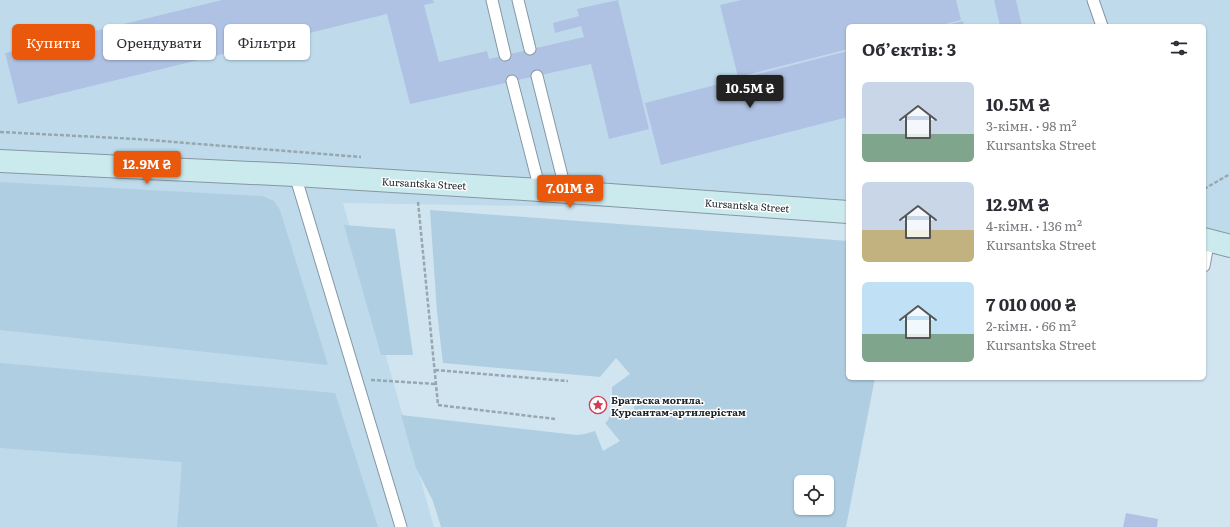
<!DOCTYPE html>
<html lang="uk">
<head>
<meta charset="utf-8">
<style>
	body { margin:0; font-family:Literata,serif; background:#f7f7f7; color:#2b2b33; height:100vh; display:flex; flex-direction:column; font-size:15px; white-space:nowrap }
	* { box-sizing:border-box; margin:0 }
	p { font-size:13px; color:#7c7c81 }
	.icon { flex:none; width:22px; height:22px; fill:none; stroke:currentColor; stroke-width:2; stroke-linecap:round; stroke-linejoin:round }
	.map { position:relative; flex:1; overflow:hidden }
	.panel { position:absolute; left:846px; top:24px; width:360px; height:356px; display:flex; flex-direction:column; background:#fff; border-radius:6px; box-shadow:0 1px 3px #0004 }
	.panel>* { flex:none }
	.banner { position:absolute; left:12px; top:24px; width:380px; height:36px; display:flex; gap:8px }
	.fabs { position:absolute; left:794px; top:475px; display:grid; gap:8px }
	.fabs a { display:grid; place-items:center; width:40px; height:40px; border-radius:6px; background:#fff; box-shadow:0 1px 3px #0004; font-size:20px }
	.price { position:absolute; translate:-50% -34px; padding:0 9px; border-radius:4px; background:#ea580c; color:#fff; font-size:13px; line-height:26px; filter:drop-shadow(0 1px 2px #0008) }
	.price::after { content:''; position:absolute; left:50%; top:24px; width:12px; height:9px; margin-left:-6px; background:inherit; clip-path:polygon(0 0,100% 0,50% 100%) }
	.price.on { background:#222; color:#fff }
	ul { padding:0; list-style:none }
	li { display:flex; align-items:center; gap:12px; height:100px; padding:0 16px }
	li span { display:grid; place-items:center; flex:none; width:112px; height:80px; border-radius:6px; color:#555 }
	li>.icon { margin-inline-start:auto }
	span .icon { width:48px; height:48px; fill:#fffc; stroke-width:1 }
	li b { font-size:17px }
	h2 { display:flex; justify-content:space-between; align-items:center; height:48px; padding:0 16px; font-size:17px }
	.pill { padding:0 14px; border-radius:6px; background:#fff; box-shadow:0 1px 3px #0004; font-size:14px; line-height:36px }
	.pill.on { background:#ea580c; color:#fff }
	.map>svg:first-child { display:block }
	.built { fill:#bfdbeb }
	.green { fill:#afcee1; fill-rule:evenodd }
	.building { fill:#b0c2e3 }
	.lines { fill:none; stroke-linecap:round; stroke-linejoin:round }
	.lane-casing { stroke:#8597a3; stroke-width:13 }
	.secondary-casing { stroke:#8597a3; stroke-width:24 }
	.path { stroke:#96a7b0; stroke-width:2.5; stroke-dasharray:4 2; stroke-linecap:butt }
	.lane { stroke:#fff; stroke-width:11 }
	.secondary { stroke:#cbeaee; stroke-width:22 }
	.labels { text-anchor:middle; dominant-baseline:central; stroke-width:3; stroke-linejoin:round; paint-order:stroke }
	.street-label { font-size:10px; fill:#1b2327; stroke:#fff }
	.poi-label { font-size:10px; font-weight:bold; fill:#1b2327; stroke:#fff; text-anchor:start }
</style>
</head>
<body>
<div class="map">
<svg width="1230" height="527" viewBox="0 0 1230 527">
	<rect width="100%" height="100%" fill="#d1e5f1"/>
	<path class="built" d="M 0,0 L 1230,0 L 1230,243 L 1204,237 L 1204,26 L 848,26 L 848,211 L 343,203 L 434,527 L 0,527 Z"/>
	<path class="green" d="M 0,182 L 263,196 L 274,201 L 280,210 L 328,365 L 0,330 Z
		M 430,210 L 848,241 L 848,378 L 875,378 L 846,527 L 441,527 L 433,501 L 416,468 L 401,415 L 577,435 L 585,434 L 595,431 L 603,451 L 620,441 L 605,423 L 608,420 L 611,412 L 633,418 L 635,399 L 612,400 L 612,387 L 630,374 L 616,358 L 600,377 L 443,363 L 437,312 ZM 801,482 L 827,482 L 827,508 L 801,508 Z
		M 344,225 L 395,229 L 413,355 L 381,355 Z
		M 0,363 L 335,393 L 378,527 L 177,527 L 182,462 L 0,448 Z"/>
	<path class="building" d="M 222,0 L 433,0 L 434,3 L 424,5 L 439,62 L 487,51 L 489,59 L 584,37 L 581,26 L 555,33 L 553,23 L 579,16 L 577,9 L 618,0 L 649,129 L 609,139 L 591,64 L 410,104 L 387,14 L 18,104 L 5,53 Z
		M 741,0 L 956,0 L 961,20 L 938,26 L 848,26 L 848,49 L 738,77 L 720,5 Z
		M 994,0 L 1016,0 L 1022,26 L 1000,26 Z
		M 963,21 L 964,26 L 946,26 L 946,25 Z
		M 848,51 L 848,117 L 661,165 L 645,103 Z
		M 1126,513 L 1158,519 L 1157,527 L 1123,527 Z"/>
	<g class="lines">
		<defs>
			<path id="lane" d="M 492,0 L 505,55
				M 518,0 L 530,49
				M 1093,0 L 1102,26
				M 537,76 L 566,192
				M 512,81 L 540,190
				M 295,175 L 401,527
				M 1204,266 L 1209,239"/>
			<path id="secondary" d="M 0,161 L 295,175 L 540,190 L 848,212
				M 1204,239 L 1230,246"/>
		</defs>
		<use href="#lane" class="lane-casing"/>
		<use href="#secondary" class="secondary-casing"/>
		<path class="path" d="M 0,132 L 137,139 L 361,157
			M 1204,189 L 1230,174
			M 418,202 L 438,405 L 555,419
			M 435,370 L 568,381
			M 371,380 L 436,384"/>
		<use href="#lane" class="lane"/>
		<use href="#secondary" class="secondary"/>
	</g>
	<defs>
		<symbol id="sight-ring" viewBox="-11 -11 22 22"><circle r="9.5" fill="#fff" stroke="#cf3e53" stroke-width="1.5"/><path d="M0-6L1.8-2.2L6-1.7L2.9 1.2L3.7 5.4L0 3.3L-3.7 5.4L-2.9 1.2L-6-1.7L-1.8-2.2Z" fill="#cf3e53"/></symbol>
	</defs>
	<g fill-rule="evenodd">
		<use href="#sight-ring" x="588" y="395" width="20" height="20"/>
	</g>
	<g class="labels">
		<g class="street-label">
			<text transform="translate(424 183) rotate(3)">Kursantska Street</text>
			<text transform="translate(747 205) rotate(4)">Kursantska Street</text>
		</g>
		<g class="poi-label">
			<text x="611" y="399">Братьска могила.<tspan x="611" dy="12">Курсантам-артилерістам</tspan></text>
		</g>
	</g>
</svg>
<div class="fabs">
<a><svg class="icon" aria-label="locate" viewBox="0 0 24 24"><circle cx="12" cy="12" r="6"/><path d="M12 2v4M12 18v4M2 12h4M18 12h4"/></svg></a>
</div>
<b class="price on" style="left:750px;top:109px">10.5M ₴</b>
<b class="price" style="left:147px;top:185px">12.9M ₴</b>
<b class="price" style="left:570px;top:209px">7.01M ₴</b>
<div class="banner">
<a class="pill on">Купити</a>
<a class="pill">Орендувати</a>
<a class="pill">Фільтри</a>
</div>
<section class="panel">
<h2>Об’єктів: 3<svg class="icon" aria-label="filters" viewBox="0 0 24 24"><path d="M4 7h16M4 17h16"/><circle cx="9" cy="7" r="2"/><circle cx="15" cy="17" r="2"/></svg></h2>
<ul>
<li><span style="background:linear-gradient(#c9d6e8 65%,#7fa58c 0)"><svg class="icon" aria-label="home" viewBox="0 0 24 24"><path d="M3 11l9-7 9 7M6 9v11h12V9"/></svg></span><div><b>10.5M ₴</b><p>3-кімн. · 98 m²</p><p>Kursantska Street</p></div></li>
<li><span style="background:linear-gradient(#c9d6e8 60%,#c2b280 0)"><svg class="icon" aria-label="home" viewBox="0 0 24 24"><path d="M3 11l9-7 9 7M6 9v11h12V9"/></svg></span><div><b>12.9M ₴</b><p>4-кімн. · 136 m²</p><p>Kursantska Street</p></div></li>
<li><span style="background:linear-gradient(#bfe0f5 65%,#7fa58c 0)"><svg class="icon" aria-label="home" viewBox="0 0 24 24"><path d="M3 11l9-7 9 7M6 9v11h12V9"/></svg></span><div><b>7 010 000 ₴</b><p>2-кімн. · 66 m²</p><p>Kursantska Street</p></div></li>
</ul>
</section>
</div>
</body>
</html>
